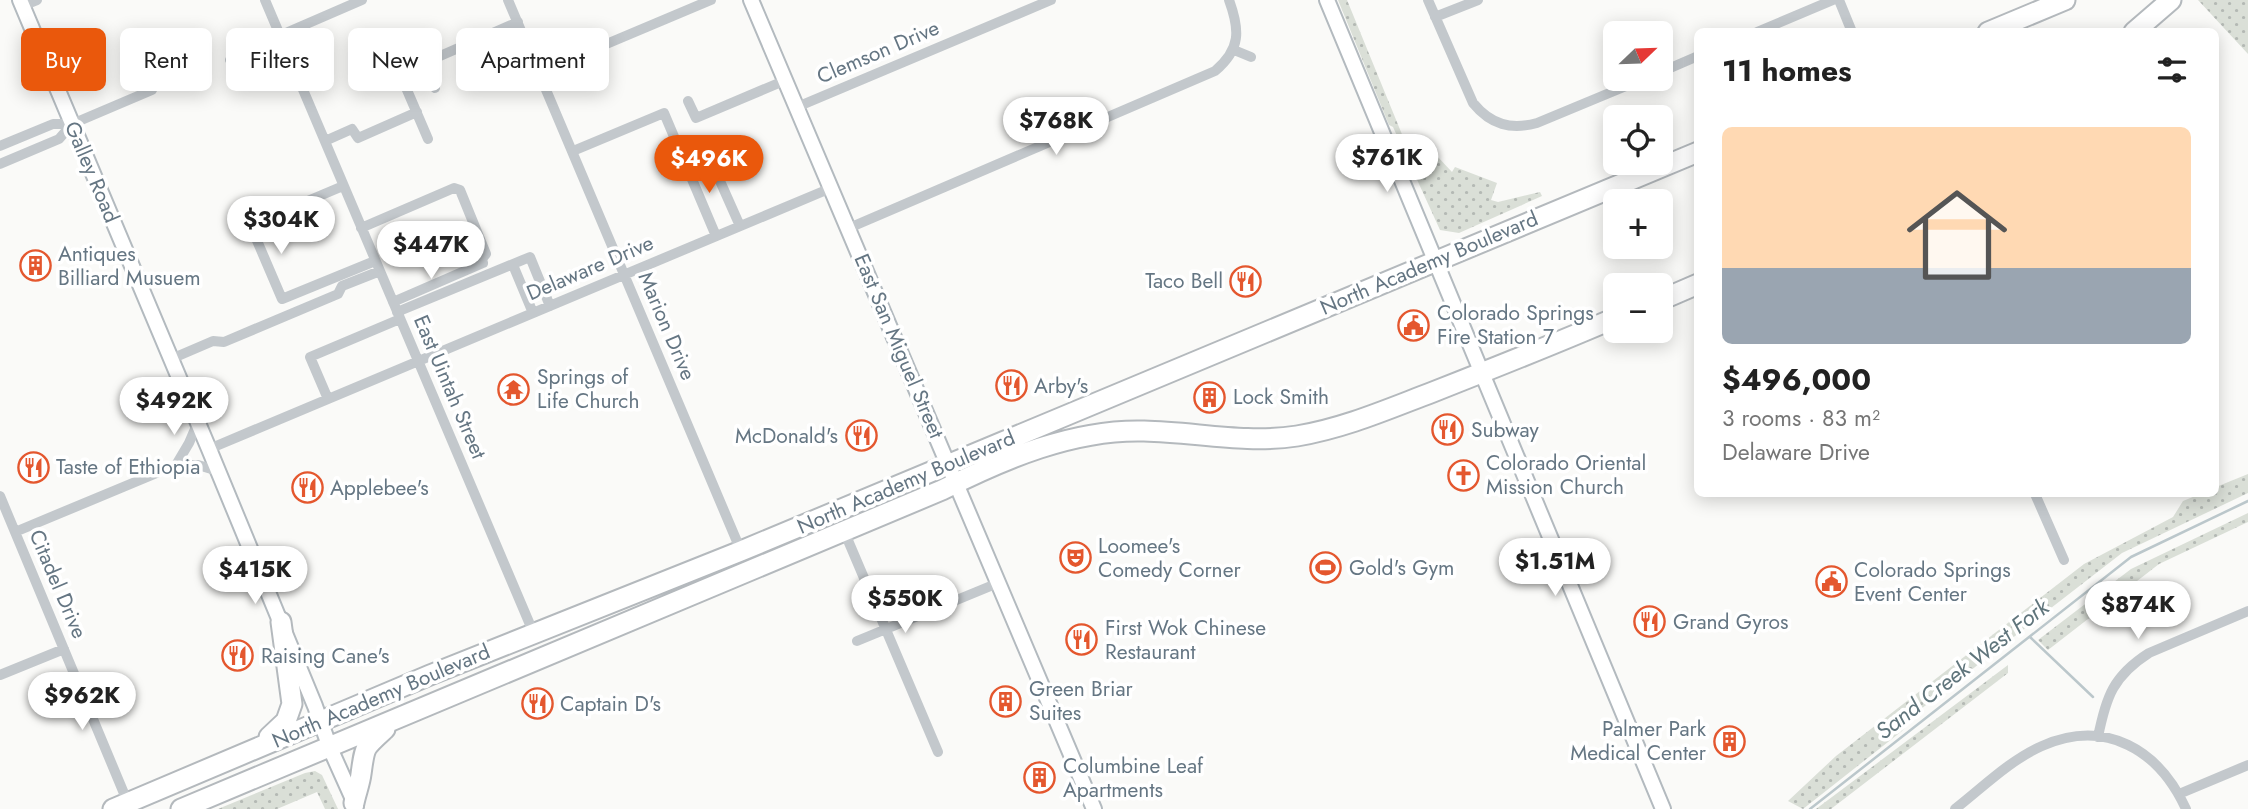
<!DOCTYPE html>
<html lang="en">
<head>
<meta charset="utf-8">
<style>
	body { margin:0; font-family:Jost,sans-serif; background:#f6f6f6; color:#222; height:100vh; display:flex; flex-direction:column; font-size:26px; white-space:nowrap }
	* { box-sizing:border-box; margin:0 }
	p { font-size:23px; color:#767676 }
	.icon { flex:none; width:38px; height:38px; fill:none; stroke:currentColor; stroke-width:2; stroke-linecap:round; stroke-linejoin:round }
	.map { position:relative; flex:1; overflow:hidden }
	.drawer { position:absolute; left:1694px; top:28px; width:525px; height:469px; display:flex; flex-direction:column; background:#fff; border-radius:10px; box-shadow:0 4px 18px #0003 }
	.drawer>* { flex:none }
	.banner { position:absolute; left:21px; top:28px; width:665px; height:63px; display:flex; gap:14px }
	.needle { width:46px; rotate:67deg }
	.fabs { position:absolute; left:1603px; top:21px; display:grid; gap:14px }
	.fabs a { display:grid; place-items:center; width:70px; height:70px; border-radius:10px; background:#fff; box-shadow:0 4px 18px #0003; font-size:35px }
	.price { position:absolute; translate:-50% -60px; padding:0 16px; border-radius:24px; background:#fff; color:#222; font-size:23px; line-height:46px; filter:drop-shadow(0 2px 4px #0008) }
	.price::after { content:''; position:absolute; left:50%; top:42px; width:21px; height:16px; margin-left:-10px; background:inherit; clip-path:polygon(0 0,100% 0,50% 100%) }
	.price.current { background:#ea580c; color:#fff }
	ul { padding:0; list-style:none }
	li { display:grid; align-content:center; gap:14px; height:371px; padding:0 28px }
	li span { display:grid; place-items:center; height:217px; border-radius:10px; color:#555 }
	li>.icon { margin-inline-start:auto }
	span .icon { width:126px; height:126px; fill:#fffc; stroke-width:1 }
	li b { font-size:30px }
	h2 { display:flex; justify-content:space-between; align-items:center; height:84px; padding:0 28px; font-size:30px }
	.pill { padding:0 24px; border-radius:10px; background:#fff; box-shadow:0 4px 18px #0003; font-size:24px; line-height:63px }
	.pill.current { background:#ea580c; color:#fff }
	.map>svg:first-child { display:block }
	.grass { fill:url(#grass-dots) }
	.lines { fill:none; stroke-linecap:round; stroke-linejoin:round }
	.stream { stroke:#bbc7cb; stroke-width:2.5 }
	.secondary-casing { stroke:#b3babf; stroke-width:18 }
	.highway-casing { stroke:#b4b9bd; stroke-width:23 }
	.street { stroke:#c3c8cc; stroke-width:10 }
	.secondary { stroke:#fff; stroke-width:14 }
	.highway { stroke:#fff; stroke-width:19 }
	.labels { text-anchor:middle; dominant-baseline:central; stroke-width:7; stroke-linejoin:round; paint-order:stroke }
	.street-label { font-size:21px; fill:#657683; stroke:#fff }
	.poi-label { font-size:21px; fill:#657683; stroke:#fff; text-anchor:start }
	.water-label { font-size:23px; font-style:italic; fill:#60757c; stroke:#fff }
</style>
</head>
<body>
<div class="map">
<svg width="2248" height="809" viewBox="0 0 2248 809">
	<defs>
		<pattern id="grass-dots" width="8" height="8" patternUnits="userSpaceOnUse" patternTransform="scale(1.75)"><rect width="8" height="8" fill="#dadfd7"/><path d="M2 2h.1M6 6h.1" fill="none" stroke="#b4b9b4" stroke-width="1.8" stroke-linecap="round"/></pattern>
	</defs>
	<rect width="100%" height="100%" fill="#fafaf8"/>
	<path class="grass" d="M 1338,0 L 1347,0 L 1408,149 L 1421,139 L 1452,172 L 1455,167 L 1497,183 L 1491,200 L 1498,202 L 1540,192 L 1542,196 L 1459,233 L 1440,230 L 1393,127 L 1389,125 Z
		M 2198,0 L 2248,0 L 2248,54 Z
		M 2248,474 L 2248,493 L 2122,553 L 1921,709 L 1902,731 L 1803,809 L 1788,801 L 1836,756 L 2084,564 L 2173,517 L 2183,501 L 2200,494 L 2216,494 L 2216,487 Z
		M 2248,513 L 2248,522 L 2159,564 L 2048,650 L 2038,640 L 2131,569 Z
		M 2008,665 L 2008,673 L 1831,809 L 1816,809 Z
		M 315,771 L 322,775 L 338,809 L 325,809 L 317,792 L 277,809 L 218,809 L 305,773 Z"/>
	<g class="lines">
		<path class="stream" d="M 2030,637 L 2093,697
			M 1810,809 L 2131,557 L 2248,501"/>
		<defs>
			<path id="secondary" d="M 20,0 L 209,449 L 315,706 L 330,748 L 356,806
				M 751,0 L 1094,809
				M 1327,0 L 1663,809"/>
			<path id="highway" d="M 1988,32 L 2065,0
				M 2134,32 L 2171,0
				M 1661,300 L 1698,284
				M 269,737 L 286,721 L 292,704 L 281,622
				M 354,803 C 356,793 360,783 361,774 C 365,746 363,749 385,729
				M 113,809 L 430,675 L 741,551 L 1698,152
				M 181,809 L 942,490 C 1004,459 1073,429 1144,431 C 1196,432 1245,444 1297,436 C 1345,428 1388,409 1433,392 C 1494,368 1555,344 1615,318"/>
		</defs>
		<use href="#secondary" class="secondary-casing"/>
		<use href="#highway" class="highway-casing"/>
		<path class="street" d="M 265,0 L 534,634
			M 508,0 L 741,551
			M 1428,0 L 1473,103 C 1491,125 1511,130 1537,123 L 1643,79
			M 1839,0 L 1852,32
			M 22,6 L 37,0
			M 1435,17 L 1478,0
			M 1757,32 L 1833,0
			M 1234,50 L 1251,57
			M 230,60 L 270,42 L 288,32 L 362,0
			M 424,63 L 401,76 L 428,139
			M 540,72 L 711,0
			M 1661,72 L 1698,56
			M 435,88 L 424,63 L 518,22
			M 688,101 L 696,118 L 786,80
			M 797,107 L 1051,0
			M 325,141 L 352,129 L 358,138 L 417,112
			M 0,146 L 53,124 L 72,124 L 152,90
			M 573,151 L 664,113 L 716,236
			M 682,155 L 704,145 L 740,226
			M 0,164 L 59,139 L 72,124
			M 343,186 L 258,222 L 252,229 L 282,299 L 375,261
			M 361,228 L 454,188 L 460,190 L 486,254 L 482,259 L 483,263 L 393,302
			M 849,228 L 1215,71 C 1241,49 1240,30 1229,0
			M 513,265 L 533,313
			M 397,312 L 530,257 L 550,306
			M 171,359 L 213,341 L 224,342 L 338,294 L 342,286 L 380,271
			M 328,399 L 310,357 L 400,319
			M 209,449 L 831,188
			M 176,465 L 189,443 L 198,422
			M 2035,494 L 2064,560
			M 0,496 L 128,803
			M 844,531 L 938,752
			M 15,532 L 176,465 L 198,465 L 218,471
			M 857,641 L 998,583
			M 0,675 L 64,649
			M 2098,737 C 2106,697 2113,676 2149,653 L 2248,611
			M 2179,794 L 2248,765
			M 1955,809 C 1982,788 2010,760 2042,746 C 2106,718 2159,750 2186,809"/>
		<use href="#secondary" class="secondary"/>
		<use href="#highway" class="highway"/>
	</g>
	<defs>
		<symbol id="building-ring" viewBox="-11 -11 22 22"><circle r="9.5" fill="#fff" stroke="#e4572e" stroke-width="1.5"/><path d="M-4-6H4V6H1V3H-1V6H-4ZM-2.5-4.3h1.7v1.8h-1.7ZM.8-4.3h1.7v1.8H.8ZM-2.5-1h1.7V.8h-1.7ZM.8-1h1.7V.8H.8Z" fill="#e4572e"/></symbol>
		<symbol id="restaurant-ring" viewBox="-11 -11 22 22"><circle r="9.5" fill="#fff" stroke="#e4572e" stroke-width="1.5"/><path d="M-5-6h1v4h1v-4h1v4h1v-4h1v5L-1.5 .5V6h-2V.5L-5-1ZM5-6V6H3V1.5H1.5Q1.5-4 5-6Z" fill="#e4572e"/></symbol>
		<symbol id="civic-ring" viewBox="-11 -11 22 22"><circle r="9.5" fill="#fff" stroke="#e4572e" stroke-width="1.5"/><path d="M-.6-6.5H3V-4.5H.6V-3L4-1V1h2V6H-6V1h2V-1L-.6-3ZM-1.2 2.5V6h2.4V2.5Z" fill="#e4572e"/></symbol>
		<symbol id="temple-ring" viewBox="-11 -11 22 22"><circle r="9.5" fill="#fff" stroke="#e4572e" stroke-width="1.5"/><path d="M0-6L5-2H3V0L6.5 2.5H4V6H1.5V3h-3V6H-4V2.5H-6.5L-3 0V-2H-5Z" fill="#e4572e"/></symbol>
		<symbol id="church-ring" viewBox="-11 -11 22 22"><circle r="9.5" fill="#fff" stroke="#e4572e" stroke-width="1.5"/><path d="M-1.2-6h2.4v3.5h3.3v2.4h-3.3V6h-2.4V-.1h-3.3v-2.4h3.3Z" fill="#e4572e"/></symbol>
		<symbol id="theatre-ring" viewBox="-11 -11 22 22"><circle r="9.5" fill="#fff" stroke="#e4572e" stroke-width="1.5"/><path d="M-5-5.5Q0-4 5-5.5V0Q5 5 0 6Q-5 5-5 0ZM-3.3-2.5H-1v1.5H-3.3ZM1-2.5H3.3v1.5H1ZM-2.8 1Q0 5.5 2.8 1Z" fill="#e4572e"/></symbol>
		<symbol id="stadium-ring" viewBox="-11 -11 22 22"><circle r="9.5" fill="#fff" stroke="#e4572e" stroke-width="1.5"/><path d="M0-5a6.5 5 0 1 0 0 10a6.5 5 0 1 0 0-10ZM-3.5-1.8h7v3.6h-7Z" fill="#e4572e"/></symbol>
	</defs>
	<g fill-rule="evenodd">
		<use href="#building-ring" x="18" y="248" width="35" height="35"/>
		<use href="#restaurant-ring" x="1228" y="264" width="35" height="35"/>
		<use href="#civic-ring" x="1396" y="308" width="35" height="35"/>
		<use href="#restaurant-ring" x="994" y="368" width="35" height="35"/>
		<use href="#temple-ring" x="496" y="372" width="35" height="35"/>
		<use href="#building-ring" x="1192" y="380" width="35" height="35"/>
		<use href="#restaurant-ring" x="1430" y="412" width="35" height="35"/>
		<use href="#restaurant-ring" x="844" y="418" width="35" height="35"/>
		<use href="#restaurant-ring" x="16" y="450" width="35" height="35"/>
		<use href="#church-ring" x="1446" y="458" width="35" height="35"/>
		<use href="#restaurant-ring" x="290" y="470" width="35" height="35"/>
		<use href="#theatre-ring" x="1058" y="540" width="35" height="35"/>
		<use href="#stadium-ring" x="1308" y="550" width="35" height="35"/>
		<use href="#civic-ring" x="1814" y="564" width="35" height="35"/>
		<use href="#restaurant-ring" x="1632" y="604" width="35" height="35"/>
		<use href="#restaurant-ring" x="1064" y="622" width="35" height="35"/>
		<use href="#restaurant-ring" x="220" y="638" width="35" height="35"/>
		<use href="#building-ring" x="988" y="684" width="35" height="35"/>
		<use href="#restaurant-ring" x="520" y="686" width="35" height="35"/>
		<use href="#building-ring" x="1712" y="724" width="35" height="35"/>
		<use href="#building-ring" x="1022" y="760" width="35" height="35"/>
	</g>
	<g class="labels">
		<g class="street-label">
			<text transform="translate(878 52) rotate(-23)">Clemson Drive</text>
			<text transform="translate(92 172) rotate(67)">Galley Road</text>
			<text transform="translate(1429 263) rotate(-23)">North Academy Boulevard</text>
			<text transform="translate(590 268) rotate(-23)">Delaware Drive</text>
			<text transform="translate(667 326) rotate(67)">Marion Drive</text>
			<text transform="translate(899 346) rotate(67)">East San Miguel Street</text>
			<text transform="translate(450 387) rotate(67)">East Uintah Street</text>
			<text transform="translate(906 482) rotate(-23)">North Academy Boulevard</text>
			<text transform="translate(58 584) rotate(67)">Citadel Drive</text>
			<text transform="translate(381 696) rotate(-23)">North Academy Boulevard</text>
		</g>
		<g class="poi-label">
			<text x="58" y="254">Antiques<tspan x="58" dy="24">Billiard Musuem</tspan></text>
			<text x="1223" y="281" text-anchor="end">Taco Bell</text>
			<text x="1437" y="313">Colorado Springs<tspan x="1437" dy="24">Fire Station 7</tspan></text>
			<text x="537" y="377">Springs of<tspan x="537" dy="24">Life Church</tspan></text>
			<text x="1034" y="386">Arby's</text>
			<text x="1233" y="397">Lock Smith</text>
			<text x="1471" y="430">Subway</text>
			<text x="838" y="436" text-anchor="end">McDonald's</text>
			<text x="1486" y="463">Colorado Oriental<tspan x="1486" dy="24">Mission Church</tspan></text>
			<text x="56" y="467">Taste of Ethiopia</text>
			<text x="330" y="488">Applebee's</text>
			<text x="1098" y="546">Loomee's<tspan x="1098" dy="24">Comedy Corner</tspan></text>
			<text x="1349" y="568">Gold's Gym</text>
			<text x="1854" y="570">Colorado Springs<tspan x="1854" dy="24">Event Center</tspan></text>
			<text x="1673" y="622">Grand Gyros</text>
			<text x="1105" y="628">First Wok Chinese<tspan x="1105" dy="24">Restaurant</tspan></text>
			<text x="261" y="656">Raising Cane's</text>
			<text x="1029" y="689">Green Briar<tspan x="1029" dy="24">Suites</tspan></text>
			<text x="560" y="704">Captain D's</text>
			<text x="1706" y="729" text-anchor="end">Palmer Park<tspan x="1706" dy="24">Medical Center</tspan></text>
			<text x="1063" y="766">Columbine Leaf<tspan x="1063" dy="24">Apartments</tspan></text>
		</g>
		<g class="water-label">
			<text transform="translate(1962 669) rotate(-38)">Sand Creek West Fork</text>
		</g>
	</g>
</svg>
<div class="fabs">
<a><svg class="needle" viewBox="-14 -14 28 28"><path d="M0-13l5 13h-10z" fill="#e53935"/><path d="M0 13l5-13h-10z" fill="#767676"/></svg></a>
<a><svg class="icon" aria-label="locate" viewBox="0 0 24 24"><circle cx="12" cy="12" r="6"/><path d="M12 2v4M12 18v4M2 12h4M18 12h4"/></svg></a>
<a>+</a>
<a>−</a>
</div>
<b class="price" style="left:1056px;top:157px">$768K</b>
<b class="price" style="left:1387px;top:194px">$761K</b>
<b class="price current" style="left:709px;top:195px">$496K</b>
<b class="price" style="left:281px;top:256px">$304K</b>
<b class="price" style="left:431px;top:281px">$447K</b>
<b class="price" style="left:174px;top:437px">$492K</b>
<b class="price" style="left:1555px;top:598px">$1.51M</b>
<b class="price" style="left:255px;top:606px">$415K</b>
<b class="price" style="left:905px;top:635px">$550K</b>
<b class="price" style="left:2138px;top:641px">$874K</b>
<b class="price" style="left:82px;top:732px">$962K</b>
<div class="banner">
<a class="pill current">Buy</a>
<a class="pill">Rent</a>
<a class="pill">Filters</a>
<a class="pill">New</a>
<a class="pill">Apartment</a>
</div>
<section class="drawer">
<h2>11 homes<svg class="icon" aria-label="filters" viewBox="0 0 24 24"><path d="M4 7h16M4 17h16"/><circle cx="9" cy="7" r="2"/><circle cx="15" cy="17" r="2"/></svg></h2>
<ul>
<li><span style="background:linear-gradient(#ffd9b3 65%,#9aa5b1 0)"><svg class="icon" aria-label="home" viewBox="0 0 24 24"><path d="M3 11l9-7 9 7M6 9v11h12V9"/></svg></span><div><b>$496,000</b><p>3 rooms · 83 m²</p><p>Delaware Drive</p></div></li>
</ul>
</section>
</div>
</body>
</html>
